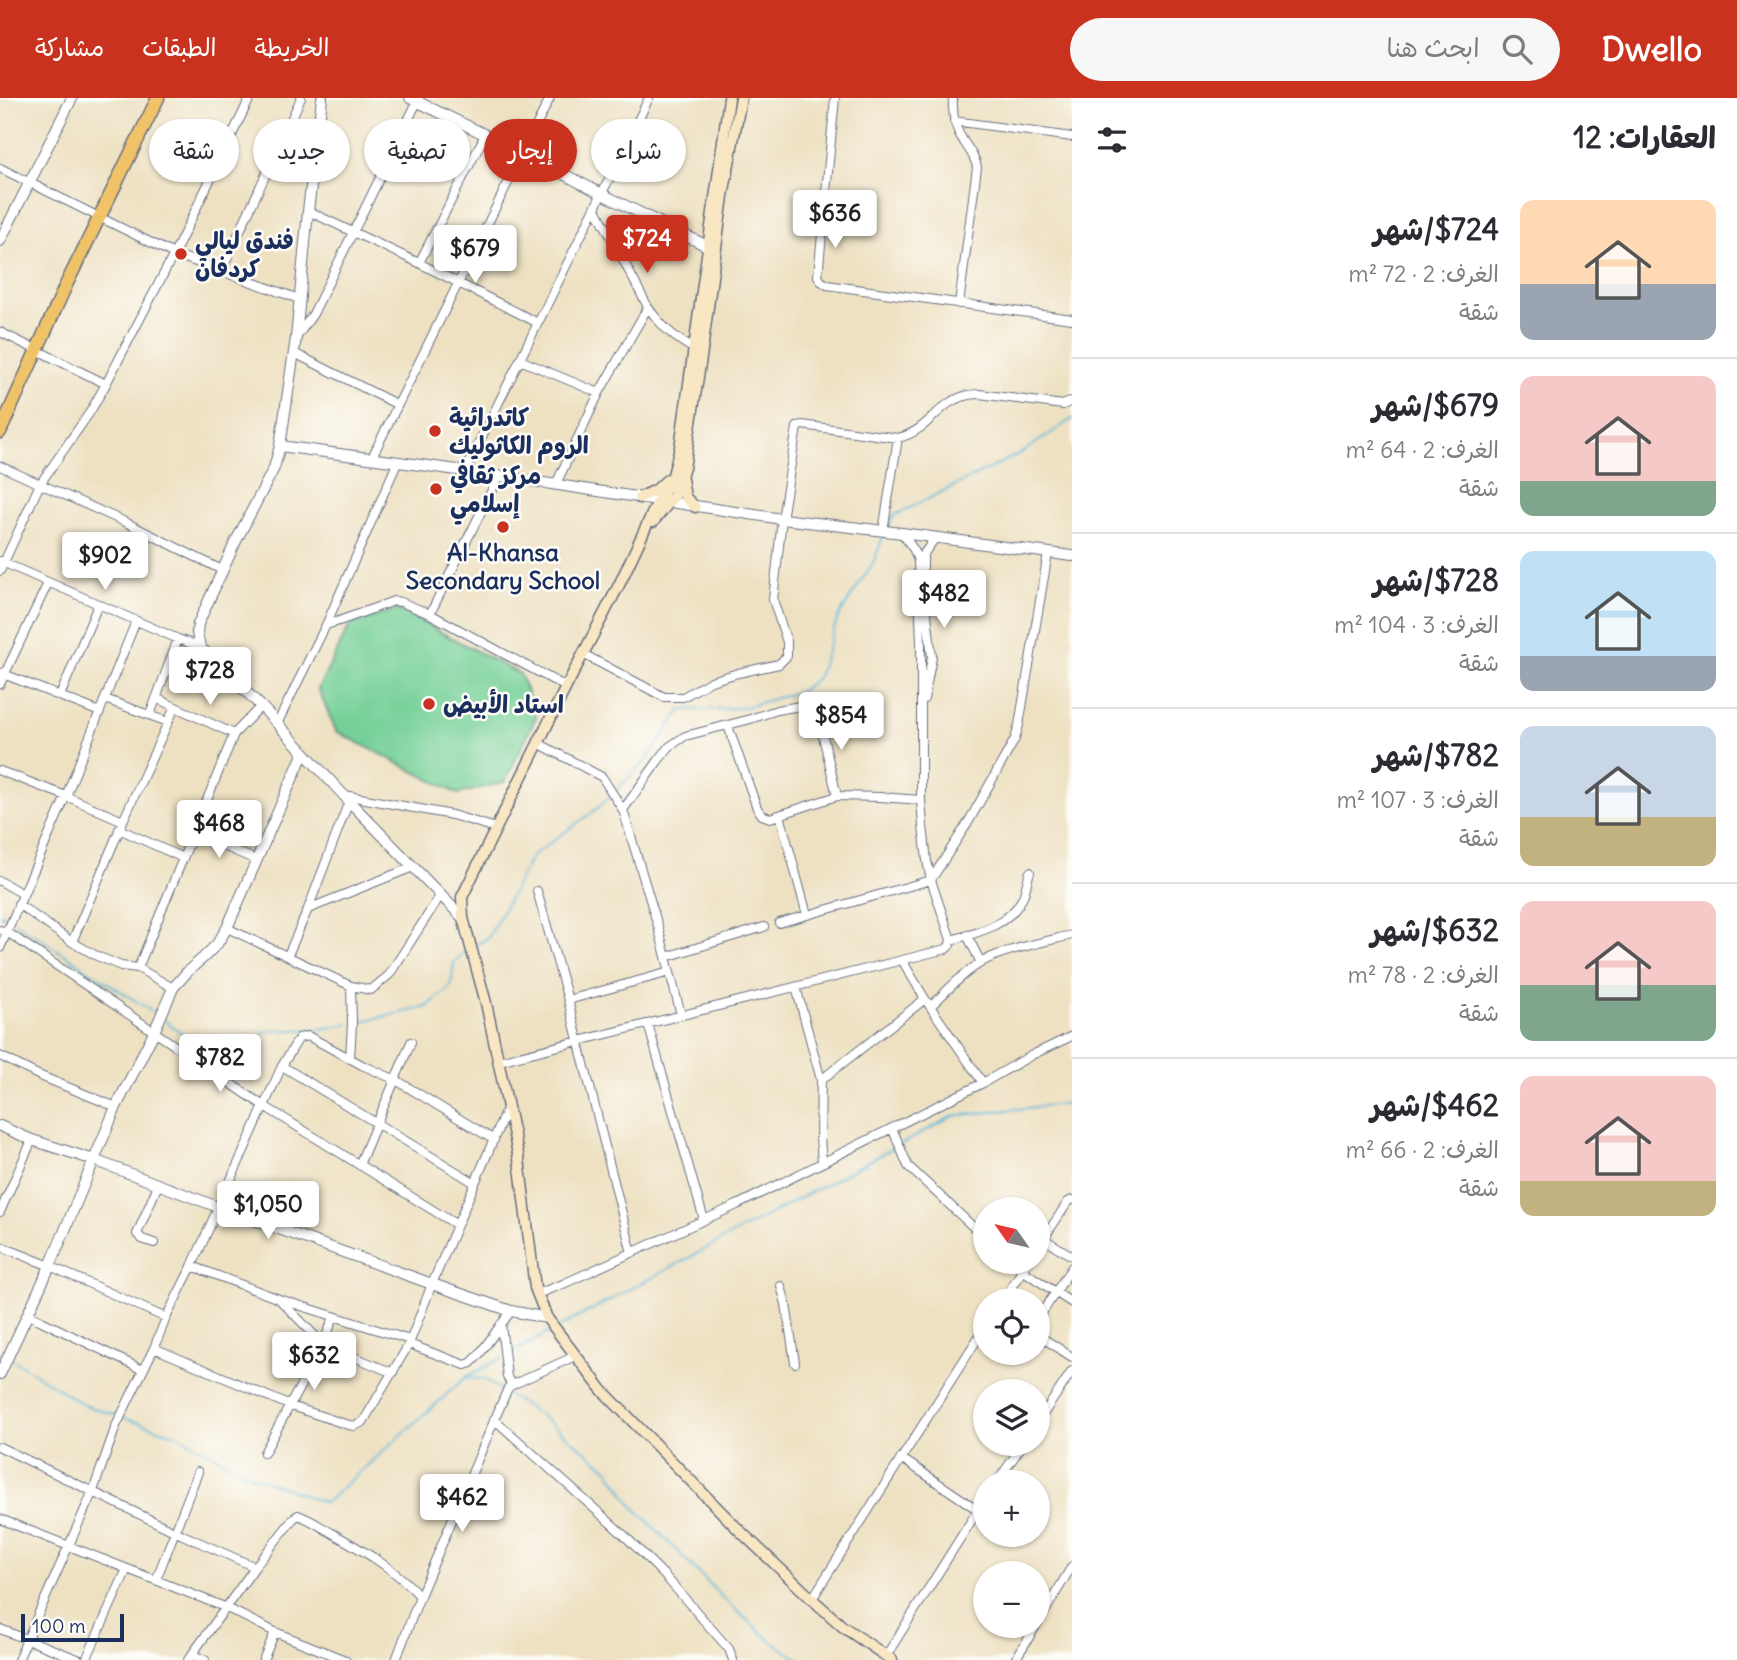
<!DOCTYPE html>
<html lang="ar">
<head>
<meta charset="utf-8">
<style>
	body { margin:0; font-family:Delius,"Playpen Sans Arabic",sans-serif; background:#f7f7f7; color:#2b2b33; direction:rtl; height:100vh; display:flex; flex-direction:column; font-size:26px; white-space:nowrap }
	* { box-sizing:border-box; margin:0 }
	p { font-size:23px; color:#7c7c81 }
	.icon { flex:none; width:38px; height:38px; fill:none; stroke:currentColor; stroke-width:2; stroke-linecap:round; stroke-linejoin:round }
	.map { position:relative; flex:1; overflow:hidden; direction:ltr }
	.panel { display:flex; flex-direction:column; background:#fff; width:665px }
	.panel>* { flex:none }
	.hud { position:absolute; left:21px; top:21px; width:665px; height:63px; direction:rtl; display:flex; gap:14px }
	.needle { width:46px; rotate:304deg }
	.controls { position:absolute; left:973px; top:1099px; display:grid; gap:14px }
	.controls a { display:grid; place-items:center; width:77px; height:77px; border-radius:50%; background:#fff; box-shadow:0 2px 5px #0004; font-size:35px }
	.scale { position:absolute; left:21px; bottom:18px; width:103px; box-sizing:border-box; padding-left:7px; border:4px solid #1b2f5e; border-top:0; font-size:19px; line-height:24px; white-space:nowrap; color:#1b2f5e; -webkit-text-stroke:5px #fdfcf7; paint-order:stroke }
	.price { position:absolute; translate:-50% -60px; padding:0 16px; border-radius:7px; background:#fff; color:#222; font-size:23px; line-height:46px; filter:drop-shadow(0 2px 4px #0008) }
	.price::after { content:''; position:absolute; left:50%; top:42px; width:21px; height:16px; margin-left:-10px; background:inherit; clip-path:polygon(0 0,100% 0,50% 100%) }
	.price.current { background:#c8321e; color:#fff }
	ul { padding:0; list-style:none }
	li { display:flex; align-items:center; gap:21px; height:175px; padding:0 21px }
	li+li { border-top:2px solid #e1e1e2 }
	li span { display:grid; place-items:center; flex:none; width:196px; height:140px; border-radius:14px; color:#555 }
	li>.icon { margin-inline-start:auto }
	span .icon { width:84px; height:84px; fill:#fffc; stroke-width:1 }
	li b { font-size:30px }
	h2 { display:flex; justify-content:space-between; align-items:center; height:84px; padding:0 21px; font-size:30px }
	.tag { padding:0 24px; border-radius:32px; background:#fff; box-shadow:0 2px 5px #0004; font-size:24px; line-height:63px }
	.tag.current { background:#c8321e; color:#fff }
	header { display:flex; align-items:center; gap:42px; box-sizing:border-box; height:98px; padding:0 35px; background:#c8321e; color:#fff }
	header strong { font-size:33px }
	nav { display:flex; gap:38px; margin-inline-start:auto; font-size:24px }
	.search { width:490px; height:63px; background:#f7f7f7; display:flex; align-items:center; gap:18px; box-sizing:border-box; padding:0 24px; border-radius:38px; color:#7c7c81; font-size:26px }
	main { display:flex; flex:1; min-height:0 }
	.map>svg:first-child { display:block }
	.green { fill:#75d097; stroke:#48807a; stroke-width:2 }
	.lines { fill:none; stroke-linecap:round; stroke-linejoin:round }
	.stream { stroke:#5bb5d8; stroke-width:2 }
	.minor-casing { stroke:#656d81; stroke-width:10 }
	.tertiary-casing { stroke:#656d81; stroke-width:12 }
	.secondary-casing { stroke:#656d81; stroke-width:13 }
	.primary-casing { stroke:#656d81; stroke-width:15 }
	.minor { stroke:#fff; stroke-width:8 }
	.tertiary { stroke:#fff; stroke-width:10 }
	.secondary { stroke:#f9e7c3; stroke-width:10 }
	.primary { stroke:#f1c369; stroke-width:12 }
	.poi-dot { fill:#c8321e; stroke:#fdfcf7; stroke-width:2.5 }
	.labels { text-anchor:middle; dominant-baseline:central; stroke-width:5; stroke-linejoin:round; paint-order:stroke }
	.poi-label { font-size:24px; font-weight:bold; fill:#1b2f5e; stroke:#fdfcf7; text-anchor:start }
</style>
</head>
<body>
<header>
<strong>Dwello</strong>
<div class="search"><svg class="icon" aria-label="search" viewBox="0 0 24 24"><circle cx="10" cy="10" r="6"/><path d="M15 15l6 6"/></svg>ابحث هنا</div>
<nav><a>الخريطة</a><a>الطبقات</a><a>مشاركة</a></nav>
</header>
<main>
<section class="panel">
<h2>العقارات: 12<svg class="icon" aria-label="filters" viewBox="0 0 24 24"><path d="M4 7h16M4 17h16"/><circle cx="9" cy="7" r="2"/><circle cx="15" cy="17" r="2"/></svg></h2>
<ul>
<li><span style="background:linear-gradient(#ffd9b3 60%,#9aa5b1 0)"><svg class="icon" aria-label="home" viewBox="0 0 24 24"><path d="M3 11l9-7 9 7M6 9v11h12V9"/></svg></span><div><b>$724/شهر</b><p>الغرف: 2 · 72 m²</p><p>شقة</p></div></li>
<li><span style="background:linear-gradient(#f6c9c9 75%,#7fa58c 0)"><svg class="icon" aria-label="home" viewBox="0 0 24 24"><path d="M3 11l9-7 9 7M6 9v11h12V9"/></svg></span><div><b>$679/شهر</b><p>الغرف: 2 · 64 m²</p><p>شقة</p></div></li>
<li><span style="background:linear-gradient(#bfe0f5 75%,#9aa5b1 0)"><svg class="icon" aria-label="home" viewBox="0 0 24 24"><path d="M3 11l9-7 9 7M6 9v11h12V9"/></svg></span><div><b>$728/شهر</b><p>الغرف: 3 · 104 m²</p><p>شقة</p></div></li>
<li><span style="background:linear-gradient(#c9d6e8 65%,#c2b280 0)"><svg class="icon" aria-label="home" viewBox="0 0 24 24"><path d="M3 11l9-7 9 7M6 9v11h12V9"/></svg></span><div><b>$782/شهر</b><p>الغرف: 3 · 107 m²</p><p>شقة</p></div></li>
<li><span style="background:linear-gradient(#f6c9c9 60%,#7fa58c 0)"><svg class="icon" aria-label="home" viewBox="0 0 24 24"><path d="M3 11l9-7 9 7M6 9v11h12V9"/></svg></span><div><b>$632/شهر</b><p>الغرف: 2 · 78 m²</p><p>شقة</p></div></li>
<li><span style="background:linear-gradient(#f6c9c9 75%,#c2b280 0)"><svg class="icon" aria-label="home" viewBox="0 0 24 24"><path d="M3 11l9-7 9 7M6 9v11h12V9"/></svg></span><div><b>$462/شهر</b><p>الغرف: 2 · 66 m²</p><p>شقة</p></div></li>
</ul>
</section>
<div class="map">
<svg width="1072" height="1562" viewBox="0 0 1072 1562">
	<rect width="100%" height="100%" fill="#fdfcf7"/>
	<filter id="ink" filterUnits="userSpaceOnUse"><feTurbulence type="fractalNoise" baseFrequency=".0143" numOctaves="2"/><feDisplacementMap in="SourceGraphic" scale="14" xChannelSelector="R" yChannelSelector="G"/><feConvolveMatrix kernelMatrix="1 2 1 2 8 2 1 2 1" color-interpolation-filters="sRGB"/></filter>
	<filter id="wash" filterUnits="userSpaceOnUse"><feTurbulence type="fractalNoise" baseFrequency=".00686" numOctaves="4" result="noise"/><feDisplacementMap in="SourceGraphic" scale="28" xChannelSelector="R" yChannelSelector="G"/><feGaussianBlur stdDeviation="1.57" result="paint"/><feColorMatrix in="noise" values="0 0 0 0 0 0 0 0 0 0 0 0 0 0 0 0 0 1.4 0 .05"/><feComposite in="paint" operator="in"/></filter>
	<g filter="url(#wash)">
		<rect width="100%" height="100%" fill="#eee1c2"/>
		<path class="green" d="M 397,511 L 520,576 L 536,619 L 505,684 L 458,696 L 336,633 L 318,591 L 350,527 Z"/>
		<g class="lines">
			<path class="stream" d="M 888,429 L 893,418 L 1021,355 L 1072,321
				M 615,693 L 648,661 L 681,612 L 741,610 L 801,593 L 818,579 L 838,519 L 873,465 L 884,437
				M 0,816 L 10,821
				M 15,824 L 157,917
				M 475,847 L 488,840 L 532,758 L 598,710 L 611,697
				M 164,922 L 207,954 L 234,978 L 265,933 L 320,931 L 349,926
				M 354,925 L 427,909 L 451,888 L 454,864 L 467,852
				M 902,1046 L 953,1018 L 1072,1005
				M 560,1229 L 897,1048
				M 0,1254 L 5,1257
				M 507,1257 L 552,1233
				M 10,1260 L 84,1307 L 119,1318
				M 467,1280 L 484,1281 L 503,1294
				M 508,1297 L 540,1317 L 608,1371 L 633,1408 L 726,1503 L 772,1544 L 801,1562
				M 124,1320 L 178,1337 L 248,1376 L 325,1405 L 465,1280 L 502,1260"/>
		</g>
	</g>
	<g filter="url(#ink)">
		<g class="lines">
			<defs>
				<path id="minor" d="M 835,0 L 818,178 L 821,183 L 827,187 L 1072,221
					M 953,0 C 952,16 954,30 964,44 C 970,53 975,59 977,69 L 959,206
					M 954,23 L 1072,39
					M 0,70 L 174,156 L 299,201
					M 595,109 L 648,209 C 662,229 673,239 694,251
					M 308,113 L 419,165 L 538,225
					M 419,165 L 485,37
					M 221,174 L 301,0
					M 0,234 L 106,286
					M 296,240 L 313,216 L 419,0
					M 294,255 L 398,307
					M 520,262 L 599,295 L 556,386
					M 599,295 L 648,209
					M 372,359 L 550,0
					M 0,368 L 125,424 L 222,472
					M 465,373 L 649,0
					M 499,378 L 430,516 L 566,589
					M 883,433 L 898,340
					M 0,463 L 178,541 L 200,549
					M 923,469 L 923,457 L 935,440
					M 0,473 L 40,386 L 90,314 L 106,286 L 174,156 L 250,0
					M 326,527 L 339,523 L 394,503 L 401,504 L 430,516
					M 583,556 L 664,599 L 683,599 L 711,583 L 738,575 L 779,566 L 787,558 L 787,544 L 773,502 L 782,421 L 797,329 L 802,327 L 898,340 C 935,331 938,297 979,296 L 1063,307 L 1072,303
					M 1,575 L 100,614
					M 0,586 L 48,485
					M 60,598 L 98,507
					M 156,600 L 234,636
					M 105,601 L 168,624
					M 924,601 L 932,559 L 925,500
					M 150,617 L 178,541
					M 277,626 L 326,527 L 398,363
					M 728,628 L 757,710 L 762,717 L 770,720 L 837,698 L 880,699 L 921,702
					M 538,645 L 602,679 L 623,712 L 658,828 L 681,917
					M 0,673 L 66,698 L 123,723
					M 344,697 L 452,717 L 496,730
					M 349,703 L 308,811 L 413,769
					M 623,712 L 658,663 L 669,649 L 685,638 L 747,622 L 777,612 L 806,607 L 813,610 L 818,617 L 837,698
					M 780,717 L 807,817
					M 119,731 L 183,760
					M 193,735 L 256,762
					M 0,783 L 23,796
					M 537,793 L 568,902 L 632,1155
					M 18,806 L 72,844 L 97,858 L 121,868 L 138,870 L 173,890
					M 779,825 L 931,782 L 969,723 L 1015,641 L 1019,627 L 1048,455
					M 227,830 L 351,888 L 371,892 L 389,877 L 440,798
					M 0,832 L 7,834 L 264,1008 L 457,1127
					M 967,837 L 981,865
					M 951,842 C 977,835 1008,828 1022,801 C 1026,793 1027,782 1030,774
					M 72,844 L 123,723 L 175,609
					M 0,850 L 66,698 L 136,523
					M 288,857 L 308,811
					M 666,859 L 764,829
					M 902,862 L 925,901 L 983,985
					M 138,870 L 234,636 L 261,608
					M 796,889 L 821,982 L 820,1040 L 822,1064
					M 568,902 L 670,874
					M 931,908 C 950,890 971,866 997,857 C 1021,848 1047,843 1072,837
					M 648,926 L 704,1122
					M 0,958 L 38,977 L 116,1009
					M 350,961 L 352,925 L 351,888
					M 499,963 L 946,851 L 950,847 L 951,842 L 931,782 L 927,763 L 923,728 L 921,702 L 921,545 L 918,463 L 914,452 L 902,435
					M 282,968 L 475,1085
					M 821,982 L 925,901
					M 892,1030 L 908,1068 L 985,1140
					M 359,1067 L 411,944
					M 0,1114 L 32,1042
					M 1044,1141 L 1072,1158
					M 154,1145 L 142,1141 L 137,1136 L 158,1087
					M 0,1148 L 50,1168 L 166,1220
					M 1038,1149 L 1068,1104 L 1072,1102
					M 1012,1164 L 1022,1172 L 1072,1205
					M 192,1168 L 279,1201 L 410,1242
					M 781,1188 L 786,1206 L 795,1265
					M 537,1196 L 563,1186 L 737,1107 L 983,985 L 1032,957 L 1072,938
					M 1003,1202 L 1028,1164
					M 281,1203 L 323,1246 L 393,1275
					M 27,1216 L 143,1272
					M 1038,1221 L 1072,1169
					M 501,1226 L 507,1279 L 512,1287
					M 1038,1237 L 1072,1259
					M 409,1246 L 465,1267 L 471,1265 L 478,1258 L 511,1213
					M 154,1250 L 291,1308 L 345,1326 L 354,1328 L 363,1324 L 409,1246 L 432,1186 L 507,1010
					M 494,1321 L 625,1438 L 665,1478 L 729,1551 L 733,1562
					M 1038,1324 L 1072,1273
					M 0,1349 L 176,1434 L 255,1469
					M 264,1355 L 323,1246 L 334,1219
					M 997,1384 L 1023,1346
					M 978,1412 L 985,1401
					M 0,1421 L 227,1510 L 275,1534 L 345,1562
					M 156,1482 L 198,1374
					M 812,1501 L 985,1229
					M 1038,1525 L 1072,1468
					M 0,1531 L 80,1562
					M 192,1557 L 205,1562
					M 886,1558 L 978,1412 L 901,1360
					M 18,1562 L 93,1393 L 116,1328 L 154,1250 L 166,1220 L 192,1168 L 282,968 L 299,940 L 308,938 L 362,967 L 396,982 L 494,1042
					M 86,1562 L 127,1471
					M 188,1562 L 255,1469 L 293,1421 L 298,1417 C 310,1421 321,1429 332,1435 C 364,1453 395,1471 420,1498
					M 263,1562 L 275,1534
					M 396,1562 L 420,1498 L 508,1290 L 512,1287 L 575,1258
					M 1015,1562 L 1036,1528"/>
				<path id="tertiary" d="M 322,0 L 308,113 L 296,240 L 280,348 L 274,370 L 236,443 L 198,526 L 197,535 L 200,549 L 261,608 L 349,703 L 463,820
					M 410,0 L 523,55 L 602,96 L 715,152
					M 0,143 L 72,0
					M 280,348 L 465,373 L 782,421 L 902,435 L 1072,458
					M 0,1028 L 32,1042 L 94,1062 L 218,1109 L 432,1186 L 511,1213 L 547,1220
					M 0,1276 L 50,1168 L 116,1009 L 154,934 L 173,890 L 189,872 L 203,860 L 217,846 L 227,830 L 304,654"/>
				<path id="secondary" d="M 729,0 L 680,350 L 673,377 L 667,390 L 658,403 L 620,485 L 566,589 L 462,799 L 463,820 L 486,905 L 519,1061 L 535,1190 L 547,1220 L 602,1292 L 738,1431 L 812,1501 L 842,1528 L 892,1562
					M 682,381 L 685,399 L 695,409
					M 639,400 L 656,392 L 668,381
					M 653,424 L 675,397 L 684,370 L 702,253 L 723,98 L 741,0"/>
				<path id="primary" d="M 0,334 L 66,187 L 158,0"/>
			</defs>
			<use href="#minor" class="minor-casing"/>
			<use href="#tertiary" class="tertiary-casing"/>
			<use href="#secondary" class="secondary-casing"/>
			<use href="#primary" class="primary-casing"/>
			<use href="#minor" class="minor"/>
			<use href="#tertiary" class="tertiary"/>
			<use href="#secondary" class="secondary"/>
			<use href="#primary" class="primary"/>
		</g>
	</g>
	<g class="poi-dot">
		<circle cx="181" cy="156" r="7"/>
		<circle cx="435" cy="333" r="7"/>
		<circle cx="436" cy="391" r="7"/>
		<circle cx="503" cy="429" r="7"/>
		<circle cx="429" cy="606" r="7"/>
	</g>
	<g class="labels">
		<g class="poi-label">
			<text x="195" y="142">فندق ليالي<tspan x="195" dy="28">كردفان</tspan></text>
			<text x="449" y="319">كاتدرائية<tspan x="449" dy="28">الروم الكاثوليك</tspan></text>
			<text x="450" y="377">مركز ثقافي<tspan x="450" dy="28">إسلامي</tspan></text>
			<text x="503" y="454" text-anchor="middle">Al-Khansa<tspan x="503" dy="28">Secondary School</tspan></text>
			<text x="443" y="606">استاد الأبيض</text>
		</g>
	</g>
</svg>
<div class="controls">
<a><svg class="needle" viewBox="-14 -14 28 28"><path d="M0-13l5 13h-10z" fill="#e53935"/><path d="M0 13l5-13h-10z" fill="#7c7c81"/></svg></a>
<a><svg class="icon" aria-label="locate" viewBox="0 0 24 24"><circle cx="12" cy="12" r="6"/><path d="M12 2v4M12 18v4M2 12h4M18 12h4"/></svg></a>
<a><svg class="icon" aria-label="layers" viewBox="0 0 24 24"><path d="M12 4l9 5-9 5-9-5zM3 14l9 5 9-5"/></svg></a>
<a>+</a>
<a>−</a>
</div>
<div class="scale">100 m</div>
<b class="price" style="left:835px;top:152px">$636</b>
<b class="price current" style="left:647px;top:177px">$724</b>
<b class="price" style="left:475px;top:187px">$679</b>
<b class="price" style="left:105px;top:494px">$902</b>
<b class="price" style="left:944px;top:532px">$482</b>
<b class="price" style="left:210px;top:609px">$728</b>
<b class="price" style="left:841px;top:654px">$854</b>
<b class="price" style="left:219px;top:762px">$468</b>
<b class="price" style="left:220px;top:996px">$782</b>
<b class="price" style="left:268px;top:1143px">$1,050</b>
<b class="price" style="left:314px;top:1294px">$632</b>
<b class="price" style="left:462px;top:1436px">$462</b>
<div class="hud">
<a class="tag">شراء</a>
<a class="tag current">إيجار</a>
<a class="tag">تصفية</a>
<a class="tag">جديد</a>
<a class="tag">شقة</a>
</div>
</div>
</main>
</body>
</html>
